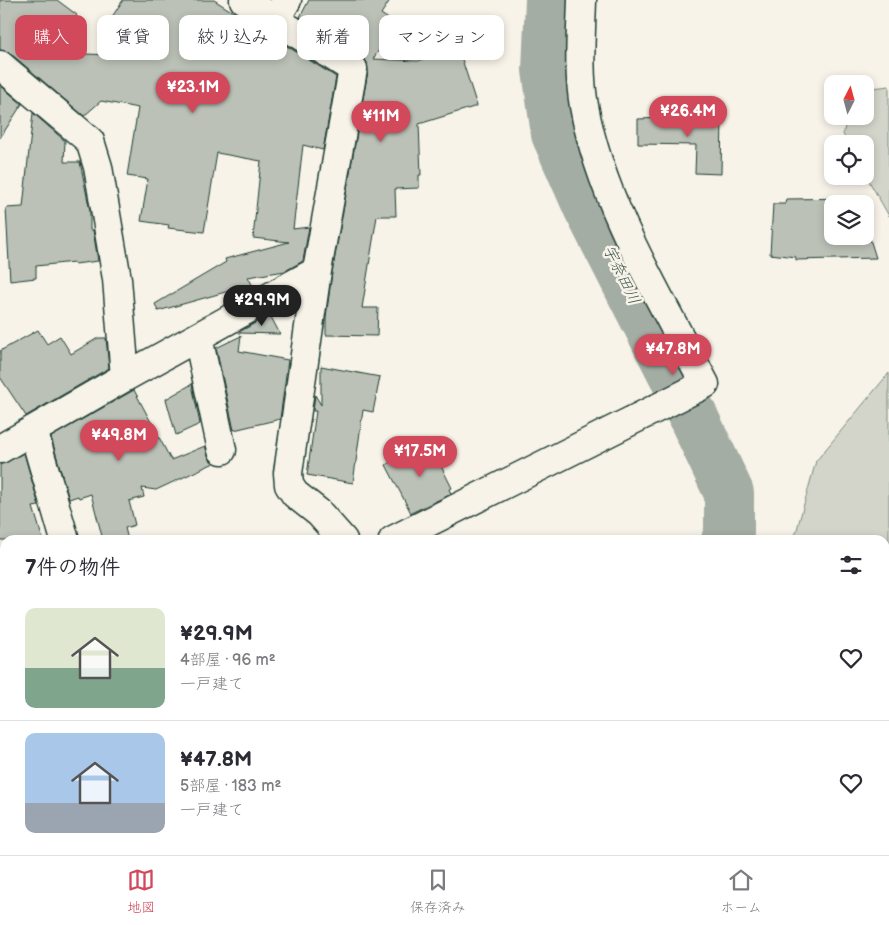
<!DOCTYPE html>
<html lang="ja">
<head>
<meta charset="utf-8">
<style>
	body { margin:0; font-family:"Balsamiq Sans","Klee One",sans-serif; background:#f7f7f7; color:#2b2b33; height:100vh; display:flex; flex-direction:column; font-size:19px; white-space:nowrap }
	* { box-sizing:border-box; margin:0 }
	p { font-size:16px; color:#7c7c81 }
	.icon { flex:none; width:28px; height:28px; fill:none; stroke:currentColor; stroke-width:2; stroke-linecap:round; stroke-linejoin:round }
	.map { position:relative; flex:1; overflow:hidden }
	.panel { position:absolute; left:0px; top:535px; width:890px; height:320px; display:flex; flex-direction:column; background:#fff; border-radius:15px 15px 0 0; box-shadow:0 2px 8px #0003 }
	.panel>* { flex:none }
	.banner { position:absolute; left:15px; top:15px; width:500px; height:45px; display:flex; gap:10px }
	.needle { width:32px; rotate:6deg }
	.buttons { position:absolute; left:824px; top:75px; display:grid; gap:10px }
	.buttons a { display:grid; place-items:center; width:50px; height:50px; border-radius:10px; background:#fff; box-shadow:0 2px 8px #0003; font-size:25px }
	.price { position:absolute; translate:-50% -42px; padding:0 11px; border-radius:18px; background:#d1495b; color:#fff; font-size:16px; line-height:32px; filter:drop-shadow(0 1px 2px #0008) }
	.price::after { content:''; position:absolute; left:50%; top:30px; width:15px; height:11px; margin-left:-8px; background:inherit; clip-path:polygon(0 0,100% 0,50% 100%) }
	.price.selected { background:#222; color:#fff }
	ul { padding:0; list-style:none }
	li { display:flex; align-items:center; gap:15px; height:125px; padding:0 25px }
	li+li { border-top:1px solid #e1e1e2 }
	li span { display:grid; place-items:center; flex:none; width:140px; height:100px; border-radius:10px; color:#555 }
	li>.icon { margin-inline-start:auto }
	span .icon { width:60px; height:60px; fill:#fffc; stroke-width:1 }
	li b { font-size:21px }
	h2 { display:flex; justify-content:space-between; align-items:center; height:60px; padding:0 25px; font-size:21px }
	.tag { padding:0 18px; border-radius:10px; background:#fff; box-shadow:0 2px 8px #0003; font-size:18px; line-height:45px }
	.tag.selected { background:#d1495b; color:#fff }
	.tab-bar { display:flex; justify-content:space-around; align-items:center; height:70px; border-top:1px solid #e1e1e2; background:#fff; font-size:14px; color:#7c7c81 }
	.tab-bar a { display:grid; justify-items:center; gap:2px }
	.tab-bar .selected { color:#d1495b }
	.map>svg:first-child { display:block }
	.green { fill:#d3d5ca; stroke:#79897f }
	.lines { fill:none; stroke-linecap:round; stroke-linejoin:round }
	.river { stroke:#a4ada3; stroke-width:50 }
	.building { fill:#bbc1b6; stroke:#1f3d34 }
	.minor-casing { stroke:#1f3d34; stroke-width:31 }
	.minor { stroke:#f7f3e8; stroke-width:28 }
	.labels { text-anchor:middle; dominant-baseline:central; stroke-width:5; stroke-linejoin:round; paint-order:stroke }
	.water-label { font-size:16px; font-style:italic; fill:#405950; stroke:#f7f3e8 }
</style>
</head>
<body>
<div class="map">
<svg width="889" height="855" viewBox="0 0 889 855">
	<rect width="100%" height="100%" fill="#f7f3e8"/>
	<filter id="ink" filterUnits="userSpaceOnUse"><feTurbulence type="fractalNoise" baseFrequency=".02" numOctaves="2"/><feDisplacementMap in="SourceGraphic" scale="10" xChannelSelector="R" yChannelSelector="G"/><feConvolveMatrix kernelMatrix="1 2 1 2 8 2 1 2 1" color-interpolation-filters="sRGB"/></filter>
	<g filter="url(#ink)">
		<path class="green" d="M 889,86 L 889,216 L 865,174 L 865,144 L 848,144 L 843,134 L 848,116 L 865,116 L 865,89 Z
			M 889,373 L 889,855 L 837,855 L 834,850 L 885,850 L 885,540 L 794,540 L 816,461 Z"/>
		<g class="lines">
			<path class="river" d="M 550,0 L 547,70 L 556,134 L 588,207 L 673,374 L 729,493 L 729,532 L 726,540
				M 769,850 L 774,855"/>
		</g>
		<path class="building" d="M 0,0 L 57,0 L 77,15 L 50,53 L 117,55 L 120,23 L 112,17 L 123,0 L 214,0 L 336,77 L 323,150 L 303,145 L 293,229 L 309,227 L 303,261 L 285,271 L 248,277 L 254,288 L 231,301 L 229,291 L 158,311 L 155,304 L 226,262 L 225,259 L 289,242 L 253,238 L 261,161 L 217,153 L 204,232 L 168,228 L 169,225 L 141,221 L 148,179 L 127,176 L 138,108 L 101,101 L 84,116 L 10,53 L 0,50 Z
			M 309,0 L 390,0 L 381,14 L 396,24 L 373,59 L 418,61 L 458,47 L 477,106 L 419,124 L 421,175 L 419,175 L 419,188 L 395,189 L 396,216 L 377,216 L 362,308 L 378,308 L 377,336 L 326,335 L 326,317 L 332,273 L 368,71 L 367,62 L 361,56 L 300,17 Z
			M 0,85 L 22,104 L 0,138 Z
			M 33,113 L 65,141 L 64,162 L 80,162 L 90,211 L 90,230 L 93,230 L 98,261 L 75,264 L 74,262 L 36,266 L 36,278 L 10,281 L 6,208 L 23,207 Z
			M 722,116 L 721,174 L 695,173 L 696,145 L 638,144 L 638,119 Z
			M 858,198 L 859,204 L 832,204 L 832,236 L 865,236 L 865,223 L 876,258 L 796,260 L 796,257 L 770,254 L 773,204 L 785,204 L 786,199 Z
			M 270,315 L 280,334 L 239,333 L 239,332 Z
			M 38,330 L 47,344 L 60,336 L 71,354 L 98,338 L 106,338 L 109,368 L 26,416 L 0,377 L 0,351 Z
			M 241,336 L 239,351 L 288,360 L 280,419 L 234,430 L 216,348 Z
			M 321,366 L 380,377 L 373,412 L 363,410 L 353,483 L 307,475 L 316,411 L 313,411 L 315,395 L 321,405 Z
			M 192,384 L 200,424 L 176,435 L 166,399 Z
			M 134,390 L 171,460 L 205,446 L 210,460 L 214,463 L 156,490 L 142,488 L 144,497 L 129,501 L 135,525 L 125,528 L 128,540 L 103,540 L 91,494 L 79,498 L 78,496 L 69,499 L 51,437 Z
			M 429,442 L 452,488 L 449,489 L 451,494 L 411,513 L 386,465 L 394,459 Z
			M 24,453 L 39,506 L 33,507 L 43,540 L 0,540 L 0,465 Z"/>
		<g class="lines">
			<defs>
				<path id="minor" d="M 244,0 L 353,69 L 317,271 L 288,473 L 289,485 L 295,494 L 319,513 L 343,540
					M 275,20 L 287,0
					M 0,65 L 90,141 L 98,167 L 117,279 L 125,377
					M 198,337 L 222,450
					M 33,430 L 65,540
					M 0,449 L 125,377 L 317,271
					M 393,540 L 705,384 C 660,298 601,202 584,106 C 578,72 581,35 582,0
					M 0,668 L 5,691
					M 0,812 L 5,810
					M 290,850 L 292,855"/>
			</defs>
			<use href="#minor" class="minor-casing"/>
			<use href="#minor" class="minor"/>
		</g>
	</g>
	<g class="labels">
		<g class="water-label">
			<text transform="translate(621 275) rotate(64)">宇奈田川</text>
		</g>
	</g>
</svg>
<div class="buttons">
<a><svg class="needle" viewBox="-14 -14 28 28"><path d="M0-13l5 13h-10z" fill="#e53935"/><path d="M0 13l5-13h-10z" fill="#7c7c81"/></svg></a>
<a><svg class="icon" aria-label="locate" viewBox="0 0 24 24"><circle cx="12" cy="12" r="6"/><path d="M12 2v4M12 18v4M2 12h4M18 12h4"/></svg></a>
<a><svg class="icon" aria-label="layers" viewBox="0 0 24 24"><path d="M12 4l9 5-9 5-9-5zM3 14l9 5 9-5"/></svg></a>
</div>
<b class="price" style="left:193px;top:114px">¥23.1M</b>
<b class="price" style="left:688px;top:138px">¥26.4M</b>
<b class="price" style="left:381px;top:143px">¥11M</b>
<b class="price selected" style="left:262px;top:327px">¥29.9M</b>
<b class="price" style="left:673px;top:376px">¥47.8M</b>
<b class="price" style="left:119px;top:462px">¥49.8M</b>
<b class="price" style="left:420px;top:478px">¥17.5M</b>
<div class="banner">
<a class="tag selected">購入</a>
<a class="tag">賃貸</a>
<a class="tag">絞り込み</a>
<a class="tag">新着</a>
<a class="tag">マンション</a>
</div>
<section class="panel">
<h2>7件の物件<svg class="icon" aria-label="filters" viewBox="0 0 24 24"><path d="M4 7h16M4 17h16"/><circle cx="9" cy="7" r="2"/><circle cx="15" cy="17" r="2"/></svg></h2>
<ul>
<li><span style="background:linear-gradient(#dfe7d0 60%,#7fa58c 0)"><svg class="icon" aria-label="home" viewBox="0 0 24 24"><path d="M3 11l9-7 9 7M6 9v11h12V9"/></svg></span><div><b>¥29.9M</b><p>4部屋 · 96 m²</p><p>一戸建て</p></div><svg class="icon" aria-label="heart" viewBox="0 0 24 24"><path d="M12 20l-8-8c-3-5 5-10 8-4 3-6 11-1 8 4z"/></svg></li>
<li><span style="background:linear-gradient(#a9c7e8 70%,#9aa5b1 0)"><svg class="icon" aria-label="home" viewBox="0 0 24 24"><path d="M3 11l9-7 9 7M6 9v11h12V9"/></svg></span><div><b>¥47.8M</b><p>5部屋 · 183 m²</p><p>一戸建て</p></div><svg class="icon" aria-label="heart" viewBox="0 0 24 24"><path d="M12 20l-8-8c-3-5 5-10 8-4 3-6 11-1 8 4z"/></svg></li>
</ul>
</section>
</div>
<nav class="tab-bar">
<a class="selected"><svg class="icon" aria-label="map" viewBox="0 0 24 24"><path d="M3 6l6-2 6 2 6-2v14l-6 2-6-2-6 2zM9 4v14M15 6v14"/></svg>地図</a>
<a><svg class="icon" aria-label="saved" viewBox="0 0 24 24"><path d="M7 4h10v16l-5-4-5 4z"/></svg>保存済み</a>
<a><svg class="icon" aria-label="home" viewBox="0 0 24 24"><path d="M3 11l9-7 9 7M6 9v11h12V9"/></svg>ホーム</a>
</nav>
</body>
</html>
